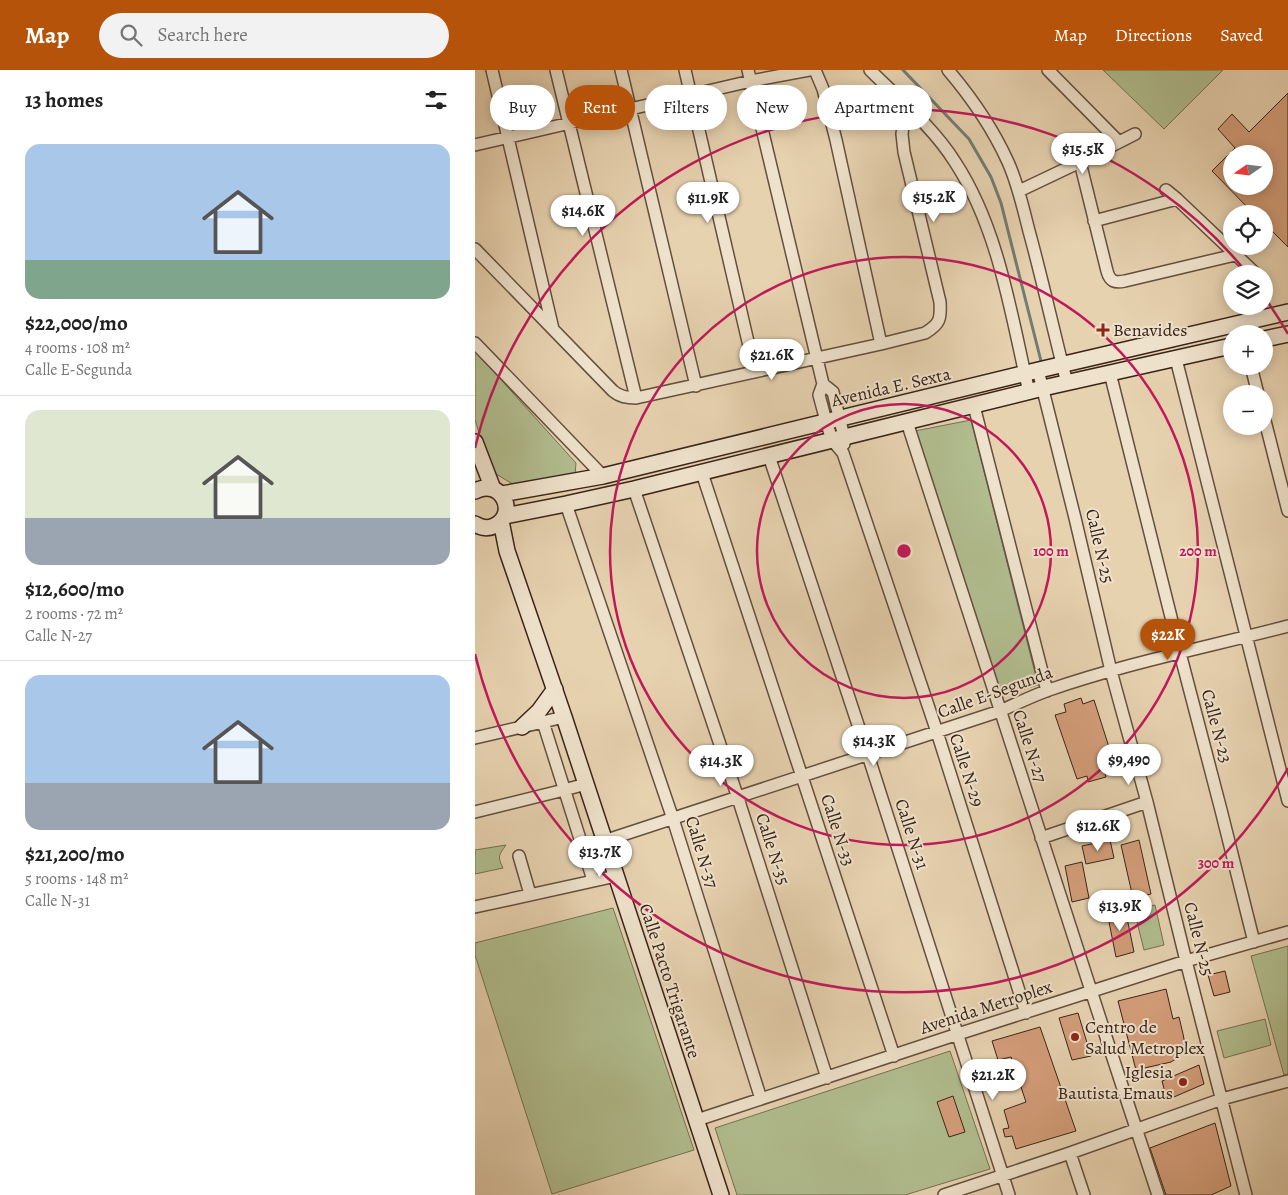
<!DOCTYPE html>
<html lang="en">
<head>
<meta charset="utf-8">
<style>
	body { margin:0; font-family:Alegreya,serif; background:#f2f2f2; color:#222; height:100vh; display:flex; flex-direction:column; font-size:19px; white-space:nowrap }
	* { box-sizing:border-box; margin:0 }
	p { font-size:16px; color:#767676 }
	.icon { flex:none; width:28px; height:28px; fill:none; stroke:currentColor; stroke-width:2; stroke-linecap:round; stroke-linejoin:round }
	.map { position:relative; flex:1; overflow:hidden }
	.sheet { display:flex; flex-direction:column; background:#fff; width:475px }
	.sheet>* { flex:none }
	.guide { position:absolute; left:15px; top:15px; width:475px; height:45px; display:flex; gap:10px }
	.needle { width:32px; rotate:256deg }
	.controls { position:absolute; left:748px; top:75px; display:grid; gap:10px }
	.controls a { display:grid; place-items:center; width:50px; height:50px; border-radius:50%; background:#fff; box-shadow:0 2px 12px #0003; font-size:25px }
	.price { position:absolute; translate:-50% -42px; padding:0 11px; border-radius:18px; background:#fff; color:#222; font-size:16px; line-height:32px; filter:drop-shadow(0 1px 2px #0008) }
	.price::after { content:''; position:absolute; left:50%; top:30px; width:15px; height:11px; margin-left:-8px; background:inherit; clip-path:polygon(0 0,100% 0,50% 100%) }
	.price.on { background:#b45309; color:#fff }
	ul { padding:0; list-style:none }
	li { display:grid; align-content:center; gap:10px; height:265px; padding:0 25px }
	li+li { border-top:1px solid #e0e0e0 }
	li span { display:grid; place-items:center; height:155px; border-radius:15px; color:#555 }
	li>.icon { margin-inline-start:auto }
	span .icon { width:90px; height:90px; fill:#fffc; stroke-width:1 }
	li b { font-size:21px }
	h2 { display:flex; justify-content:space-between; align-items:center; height:60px; padding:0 25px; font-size:21px }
	.pill { padding:0 18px; border-radius:22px; background:#fff; box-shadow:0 2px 12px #0003; font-size:18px; line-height:45px }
	.pill.on { background:#b45309; color:#fff }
	header { display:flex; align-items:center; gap:30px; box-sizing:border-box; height:70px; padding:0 25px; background:#b45309; color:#fff }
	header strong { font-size:24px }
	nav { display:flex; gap:28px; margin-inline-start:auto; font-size:18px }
	.search { width:350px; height:45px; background:#f2f2f2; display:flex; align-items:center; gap:12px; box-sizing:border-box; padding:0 18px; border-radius:28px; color:#767676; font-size:19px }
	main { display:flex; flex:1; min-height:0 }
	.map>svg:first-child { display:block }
	.green { fill:#b1bd8f; stroke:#757054 }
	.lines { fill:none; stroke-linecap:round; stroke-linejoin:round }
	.stream { stroke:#717c72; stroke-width:3 }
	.building { fill:#d49e7a; stroke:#392319; fill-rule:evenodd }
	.street-casing { stroke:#644f3f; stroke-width:14 }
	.secondary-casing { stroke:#392319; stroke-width:18 }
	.street { stroke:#efe2cc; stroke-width:11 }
	.secondary { stroke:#efe2cc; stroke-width:15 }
	.ring { fill:none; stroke:#c2185b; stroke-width:2.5 }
	.poi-dot { fill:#8f2418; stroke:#efe2cc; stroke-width:2 }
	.labels { text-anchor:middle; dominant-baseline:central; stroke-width:4; stroke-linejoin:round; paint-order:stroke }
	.poi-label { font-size:18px; fill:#392319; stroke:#efe2cc; text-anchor:start }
	.street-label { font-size:18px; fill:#392319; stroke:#efe2cc }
	.centre { fill:#c2185b; stroke:#efe2cc; stroke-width:2.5 }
	.ring-label { font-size:15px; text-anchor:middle; font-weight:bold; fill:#c2185b; stroke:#efe2cc; stroke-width:4; stroke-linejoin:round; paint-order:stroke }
</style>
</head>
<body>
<header>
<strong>Map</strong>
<div class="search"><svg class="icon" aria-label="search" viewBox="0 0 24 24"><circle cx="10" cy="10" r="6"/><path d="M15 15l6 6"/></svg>Search here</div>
<nav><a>Map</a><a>Directions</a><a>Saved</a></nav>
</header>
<main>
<section class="sheet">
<h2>13 homes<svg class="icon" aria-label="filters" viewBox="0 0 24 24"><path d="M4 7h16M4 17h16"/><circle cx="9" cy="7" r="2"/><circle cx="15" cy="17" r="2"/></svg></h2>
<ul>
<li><span style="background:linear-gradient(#a9c7e8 75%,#7fa58c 0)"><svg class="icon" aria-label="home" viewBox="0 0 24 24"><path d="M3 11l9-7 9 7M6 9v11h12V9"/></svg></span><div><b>$22,000/mo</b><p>4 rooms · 108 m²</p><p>Calle E-Segunda</p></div></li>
<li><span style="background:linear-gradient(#dfe7d0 70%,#9aa5b1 0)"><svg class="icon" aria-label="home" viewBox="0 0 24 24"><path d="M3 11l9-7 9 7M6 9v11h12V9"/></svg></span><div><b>$12,600/mo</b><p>2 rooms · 72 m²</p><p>Calle N-27</p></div></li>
<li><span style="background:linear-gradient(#a9c7e8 70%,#9aa5b1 0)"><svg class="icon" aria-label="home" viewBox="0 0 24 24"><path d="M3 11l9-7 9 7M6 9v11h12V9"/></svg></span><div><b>$21,200/mo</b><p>5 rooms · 148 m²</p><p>Calle N-31</p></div></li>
</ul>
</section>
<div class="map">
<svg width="813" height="1125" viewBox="0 0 813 1125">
	<rect width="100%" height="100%" fill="#e7d2b0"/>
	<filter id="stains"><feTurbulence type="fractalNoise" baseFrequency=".004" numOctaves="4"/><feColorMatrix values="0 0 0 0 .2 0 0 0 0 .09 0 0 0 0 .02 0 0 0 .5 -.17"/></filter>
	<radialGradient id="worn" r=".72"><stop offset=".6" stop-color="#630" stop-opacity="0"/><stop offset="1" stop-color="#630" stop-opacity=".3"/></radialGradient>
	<path class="green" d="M 628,0 L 748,0 L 689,59 Z
		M 0,281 L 101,393 L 100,405 L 41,416 L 21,404 L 15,397 L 0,350 Z
		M 496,350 L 563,615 L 527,626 L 440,361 Z
		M 31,775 C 24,785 22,786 28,798 L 0,804 L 0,780 Z
		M 680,835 L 689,875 L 669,880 L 659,840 Z
		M 138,838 L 219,1080 L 77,1124 L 0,885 L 0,873 Z
		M 813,876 L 813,1004 L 809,1005 L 776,886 Z
		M 790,949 L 796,975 L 749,988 L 742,961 Z
		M 475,981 L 515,1099 L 430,1125 L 262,1125 L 240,1058 Z"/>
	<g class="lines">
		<path class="stream" d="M 428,0 L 494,69 L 516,107 L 526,133 L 566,291"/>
	</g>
	<path class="building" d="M 813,23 L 813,177 L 789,153 L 789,144 L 779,144 L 737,101 L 760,78 L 743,59 L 757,44 L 774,62 ZM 756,84 L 789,84 L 789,116 L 756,116 Z
		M 606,628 L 608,634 L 619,630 L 640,696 L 629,700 L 631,707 L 613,712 L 612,706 L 602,709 L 580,645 L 591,642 L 589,634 Z
		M 635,770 L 639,788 L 611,794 L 607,776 Z
		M 664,770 L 676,824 L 658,828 L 646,775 Z
		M 607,792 L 614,828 L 597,832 L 590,796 Z
		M 650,838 L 659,882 L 641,887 L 632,842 Z
		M 750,901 L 755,922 L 739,926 L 733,905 Z
		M 691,919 L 698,949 L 704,947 L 708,964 L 710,974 L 708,982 L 704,987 L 696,992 L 661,1000 L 643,931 Z
		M 603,943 L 616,986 L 597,990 L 584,948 Z
		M 565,957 L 601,1061 L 541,1079 L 537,1066 L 530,1067 L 528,1059 L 534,1058 L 529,1040 L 551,1032 L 536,987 L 523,990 L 517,971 Z
		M 724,995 L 729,1014 L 692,1030 L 687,1011 Z
		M 478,1026 L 490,1062 L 474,1067 L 462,1032 Z
		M 740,1053 L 756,1116 L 736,1125 L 691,1125 L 675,1078 Z"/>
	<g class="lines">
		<defs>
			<path id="street" d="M 17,0 L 78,259
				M 81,0 L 161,328
				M 146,0 L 221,316
				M 210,0 L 280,302
				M 273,0 L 348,314 L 344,325 L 351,351 L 357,370 L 368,383 L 462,662 L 551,943
				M 340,0 L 348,19 L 361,70 L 406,274
				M 395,0 C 424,29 458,57 480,92 C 524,159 536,245 554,322
				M 473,0 C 496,27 518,59 533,92 C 543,114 548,138 554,161 C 568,212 579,263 592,313
				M 573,0 L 644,72
				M 0,75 L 276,11 L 334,0
				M 605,92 L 632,201 C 635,212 640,213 650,211 L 760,185
				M 691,120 L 702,129 L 779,202
				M 544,121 L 605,92 L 660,64
				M 619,151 L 702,129
				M 0,179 L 138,321 C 145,327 152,328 161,328 L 406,274 L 450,263 C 465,254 466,249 465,232 L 429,82 L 427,64 L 431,35
				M 0,273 L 128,406
				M 701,289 L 813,731
				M 776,296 L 783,324
				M 563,300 L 600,448 L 636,601 L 672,732 L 711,891 L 771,1125
				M 635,303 L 705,583 L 746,740 L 779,872
				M 348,314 L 358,322 L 369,367 L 369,374
				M 499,336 L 572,621
				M 789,347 L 813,441
				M 432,352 L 632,970 L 683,1125
				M 294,386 L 393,685 L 534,1125
				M 227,403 L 419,986
				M 159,419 L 263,728 L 352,1008
				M 91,434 L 198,749 L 286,1029
				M 68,652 L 118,810
				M 0,668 L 89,647
				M 0,742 L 89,720 L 111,714
				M 566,768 L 672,732
				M 129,771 L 525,641 C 541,634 557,626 574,620 C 652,593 733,577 813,556
				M 44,786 L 55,824
				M 0,837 L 141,806
				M 222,1050 L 483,964 L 711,891 L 813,862
				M 595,1083 L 609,1125
				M 469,1125 L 595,1083 L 747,1029 L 813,1011"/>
			<path id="secondary" d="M 789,269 L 813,264
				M 0,372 L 18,419
				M 0,421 C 27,407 44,445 19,456 C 12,459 6,458 0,454
				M 27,424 L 128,406 L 568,299 L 813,242
				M 30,446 L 91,434 L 159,419 L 568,318 L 756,276
				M 26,451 L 32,481 L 89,647 L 246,1125
				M 47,657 L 64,641 L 80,619"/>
		</defs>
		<use href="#street" class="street-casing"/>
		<use href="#secondary" class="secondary-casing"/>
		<use href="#street" class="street"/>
		<use href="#secondary" class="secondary"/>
	</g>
	<g class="ring">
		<circle cx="429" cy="481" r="147"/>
		<circle cx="429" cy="481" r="294"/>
		<path d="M813 698A441 441 0 0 1 0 584M0 378A441 441 0 0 1 772 203M790 228A441 441 0 0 1 813 264"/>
	</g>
	<g class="poi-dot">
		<path d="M625.5 252.5h5v5h5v5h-5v5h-5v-5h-5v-5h5z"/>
		<circle cx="600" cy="967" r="5"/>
		<circle cx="708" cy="1012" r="5"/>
	</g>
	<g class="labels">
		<g class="poi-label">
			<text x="638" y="260">Benavides</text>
			<text x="610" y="957">Centro de<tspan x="610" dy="21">Salud Metroplex</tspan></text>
			<text x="698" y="1002" text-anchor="end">Iglesia<tspan x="698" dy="21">Bautista Emaus</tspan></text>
		</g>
		<g class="street-label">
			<text transform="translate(416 317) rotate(-13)">Avenida E. Sexta</text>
			<text transform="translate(625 476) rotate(77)">Calle N-25</text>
			<text transform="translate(520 622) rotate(-20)">Calle E-Segunda</text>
			<text transform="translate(742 656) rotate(75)">Calle N-23</text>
			<text transform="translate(555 676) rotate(72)">Calle N-27</text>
			<text transform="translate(492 700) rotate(72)">Calle N-29</text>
			<text transform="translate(363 760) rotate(72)">Calle N-33</text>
			<text transform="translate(437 764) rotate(72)">Calle N-31</text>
			<text transform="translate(298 779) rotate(72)">Calle N-35</text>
			<text transform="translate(227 782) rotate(73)">Calle N-37</text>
			<text transform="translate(724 869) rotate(76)">Calle N-25</text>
			<text transform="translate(195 911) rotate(72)">Calle Pacto Trigarante</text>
			<text transform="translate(511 937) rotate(-18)">Avenida Metroplex</text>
		</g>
	</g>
	<circle cx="429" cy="481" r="8" class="centre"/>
	<g class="ring-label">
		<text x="576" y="486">100 m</text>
		<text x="723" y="486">200 m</text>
		<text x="741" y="798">300 m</text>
	</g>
	<rect width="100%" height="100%" filter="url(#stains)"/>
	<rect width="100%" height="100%" fill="url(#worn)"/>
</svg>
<div class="controls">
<a><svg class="needle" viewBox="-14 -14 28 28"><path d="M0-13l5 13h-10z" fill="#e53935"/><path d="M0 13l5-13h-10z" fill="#767676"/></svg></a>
<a><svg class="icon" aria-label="locate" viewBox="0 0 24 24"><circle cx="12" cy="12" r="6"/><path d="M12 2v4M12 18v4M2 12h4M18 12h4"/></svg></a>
<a><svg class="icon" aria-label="layers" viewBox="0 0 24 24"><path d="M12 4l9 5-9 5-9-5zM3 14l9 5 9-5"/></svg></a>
<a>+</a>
<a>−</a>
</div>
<b class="price" style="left:608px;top:105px">$15.5K</b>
<b class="price" style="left:459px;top:153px">$15.2K</b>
<b class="price" style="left:233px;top:154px">$11.9K</b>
<b class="price" style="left:108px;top:167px">$14.6K</b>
<b class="price" style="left:297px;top:311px">$21.6K</b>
<b class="price on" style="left:693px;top:591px">$22K</b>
<b class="price" style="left:399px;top:697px">$14.3K</b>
<b class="price" style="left:654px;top:716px">$9,490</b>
<b class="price" style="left:246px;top:717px">$14.3K</b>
<b class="price" style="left:623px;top:782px">$12.6K</b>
<b class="price" style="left:125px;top:808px">$13.7K</b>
<b class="price" style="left:645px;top:862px">$13.9K</b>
<b class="price" style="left:518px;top:1031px">$21.2K</b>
<div class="guide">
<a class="pill">Buy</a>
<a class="pill on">Rent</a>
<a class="pill">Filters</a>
<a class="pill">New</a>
<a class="pill">Apartment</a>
</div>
</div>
</main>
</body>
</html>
